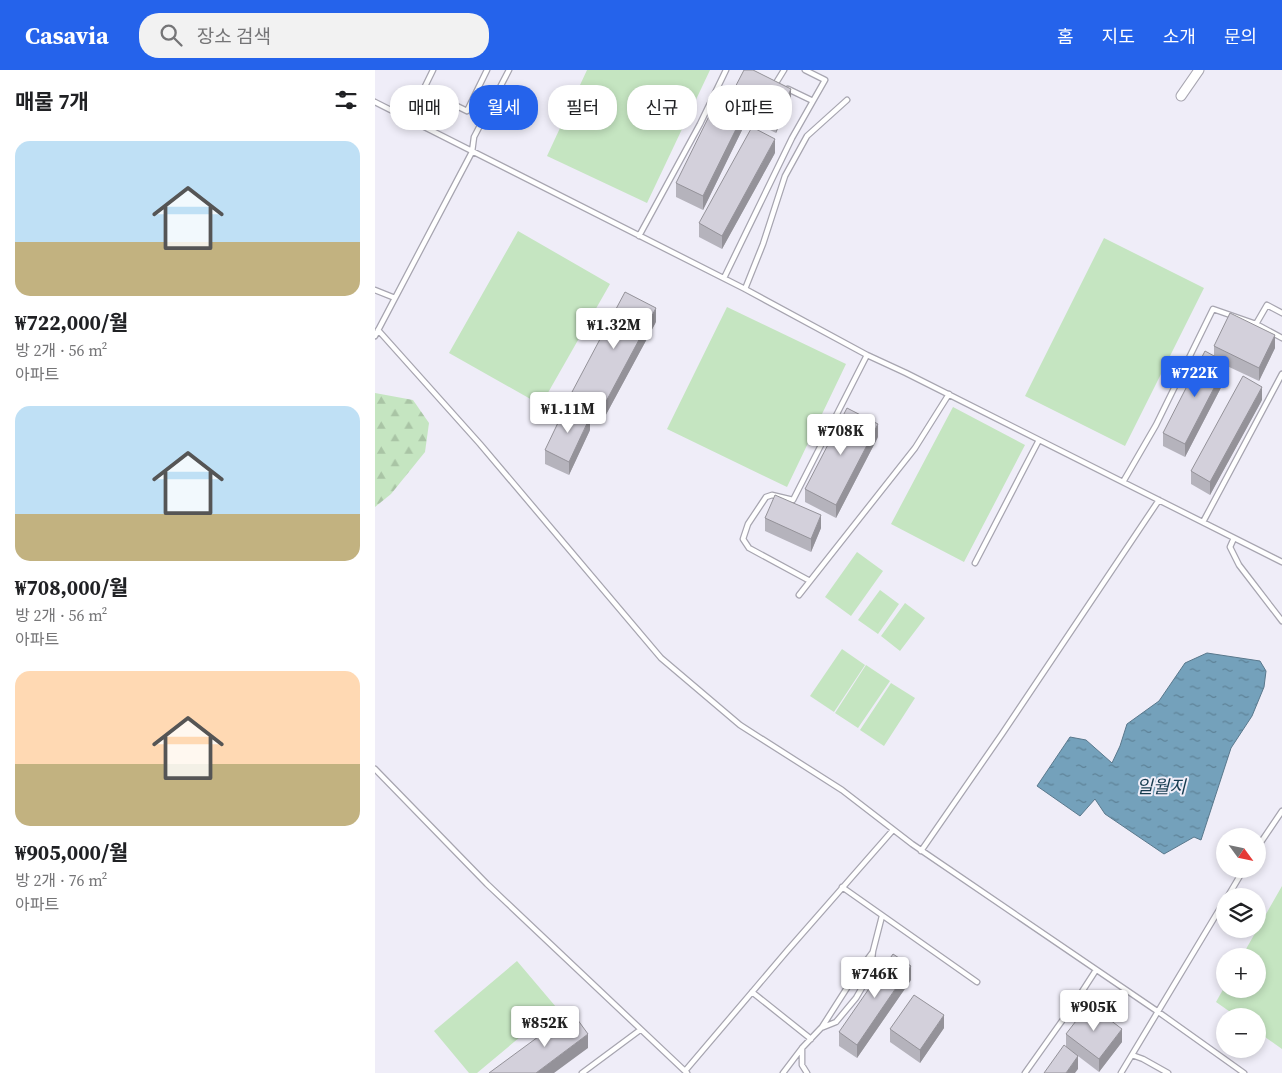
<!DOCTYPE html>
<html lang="ko">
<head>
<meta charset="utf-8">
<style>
	body { margin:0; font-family:"Source Serif 4","Noto Sans KR",serif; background:#f2f2f2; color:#202124; height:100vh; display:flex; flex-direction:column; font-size:19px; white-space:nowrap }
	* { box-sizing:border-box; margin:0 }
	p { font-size:16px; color:#757577 }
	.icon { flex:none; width:28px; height:28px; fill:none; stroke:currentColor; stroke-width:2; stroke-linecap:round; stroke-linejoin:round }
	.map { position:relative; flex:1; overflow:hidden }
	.side { display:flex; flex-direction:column; background:#fff; width:375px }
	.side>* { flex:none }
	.top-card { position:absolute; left:15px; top:15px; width:475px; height:45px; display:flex; gap:10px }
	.needle { width:32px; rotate:123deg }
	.tools { position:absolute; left:841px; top:758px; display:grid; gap:10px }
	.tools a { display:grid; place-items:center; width:50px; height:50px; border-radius:50%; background:#fff; box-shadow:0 2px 8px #0003; font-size:25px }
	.price { position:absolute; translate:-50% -42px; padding:0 11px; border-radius:5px; background:#fff; color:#222; font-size:16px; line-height:32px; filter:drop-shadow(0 1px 2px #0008) }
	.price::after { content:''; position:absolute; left:50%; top:30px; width:15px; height:11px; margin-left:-8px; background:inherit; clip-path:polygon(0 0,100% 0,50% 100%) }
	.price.selected { background:#2563eb; color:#fff }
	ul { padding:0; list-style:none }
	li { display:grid; align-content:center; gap:10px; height:265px; padding:0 15px }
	li span { display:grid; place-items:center; height:155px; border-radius:15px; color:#555 }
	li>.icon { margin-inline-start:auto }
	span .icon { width:90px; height:90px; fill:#fffc; stroke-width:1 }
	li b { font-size:21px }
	h2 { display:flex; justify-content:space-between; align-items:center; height:60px; padding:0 15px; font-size:21px }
	.chip { padding:0 18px; border-radius:20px; background:#fff; box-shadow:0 2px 8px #0003; font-size:18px; line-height:45px }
	.chip.selected { background:#2563eb; color:#fff }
	header { display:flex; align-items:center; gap:30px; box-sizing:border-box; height:70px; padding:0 25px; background:#2563eb; color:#fff }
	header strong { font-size:24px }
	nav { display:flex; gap:28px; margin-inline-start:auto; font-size:18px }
	.search { width:350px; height:45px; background:#f2f2f2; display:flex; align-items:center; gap:12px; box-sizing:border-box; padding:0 18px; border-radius:20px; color:#757577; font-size:19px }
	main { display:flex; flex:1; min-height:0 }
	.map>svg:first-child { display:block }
	.forest { fill:url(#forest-firs) }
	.pitch { fill:#c5e5c1 }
	.water { fill:url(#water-ripples); stroke:#59788c }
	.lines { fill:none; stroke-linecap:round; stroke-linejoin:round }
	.lane-casing { stroke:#a7a5b0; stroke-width:7 }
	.street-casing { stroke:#a7a5b0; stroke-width:11 }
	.lane { stroke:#fff; stroke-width:4.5 }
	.street { stroke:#fff; stroke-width:9 }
	.wall { fill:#b5b3bc }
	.shaded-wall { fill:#949299 }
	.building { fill:#d3d0db; stroke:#949299 }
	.labels { text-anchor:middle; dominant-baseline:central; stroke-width:4; stroke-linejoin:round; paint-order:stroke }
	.water-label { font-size:18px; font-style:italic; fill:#153b4f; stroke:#efedf8 }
</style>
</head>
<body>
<header>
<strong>Casavia</strong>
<div class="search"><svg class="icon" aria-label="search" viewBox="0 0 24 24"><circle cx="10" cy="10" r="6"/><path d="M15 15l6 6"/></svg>장소 검색</div>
<nav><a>홈</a><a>지도</a><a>소개</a><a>문의</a></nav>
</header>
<main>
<section class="side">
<h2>매물 7개<svg class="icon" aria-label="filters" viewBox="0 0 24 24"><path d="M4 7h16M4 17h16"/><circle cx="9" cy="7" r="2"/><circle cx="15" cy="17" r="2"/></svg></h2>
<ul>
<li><span style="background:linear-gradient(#bfe0f5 65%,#c2b280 0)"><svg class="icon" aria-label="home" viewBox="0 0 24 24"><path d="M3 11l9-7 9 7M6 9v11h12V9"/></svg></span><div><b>₩722,000/월</b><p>방 2개 · 56 m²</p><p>아파트</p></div></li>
<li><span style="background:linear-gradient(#bfe0f5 70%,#c2b280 0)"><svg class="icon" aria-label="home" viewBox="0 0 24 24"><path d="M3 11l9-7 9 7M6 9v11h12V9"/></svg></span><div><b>₩708,000/월</b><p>방 2개 · 56 m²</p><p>아파트</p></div></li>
<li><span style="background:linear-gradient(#ffd9b3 60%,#c2b280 0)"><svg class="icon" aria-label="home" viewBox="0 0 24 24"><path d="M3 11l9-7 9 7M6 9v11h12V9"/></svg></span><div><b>₩905,000/월</b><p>방 2개 · 76 m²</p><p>아파트</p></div></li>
</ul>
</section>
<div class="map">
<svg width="907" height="1003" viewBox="0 0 907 1003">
	<defs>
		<pattern id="forest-firs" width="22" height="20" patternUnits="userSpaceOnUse" patternTransform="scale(1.25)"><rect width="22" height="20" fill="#c5e5c1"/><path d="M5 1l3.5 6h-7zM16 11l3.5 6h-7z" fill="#a9c4a5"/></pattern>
		<pattern id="water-ripples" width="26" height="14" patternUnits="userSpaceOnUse" patternTransform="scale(1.25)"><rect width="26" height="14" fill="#74a1bb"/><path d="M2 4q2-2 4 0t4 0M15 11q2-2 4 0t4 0" fill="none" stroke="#5e8297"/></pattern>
	</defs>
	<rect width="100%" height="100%" fill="#efedf8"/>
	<path class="forest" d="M 0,323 L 38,330 L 54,353 L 50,382 L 16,424 L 0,437 Z"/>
	<path class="pitch" d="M 212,0 L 335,0 L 272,133 L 172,86 Z
		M 143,161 L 235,214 L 166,335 L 74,283 Z
		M 729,168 L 829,218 L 750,376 L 650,326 Z
		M 352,237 L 471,294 L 412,417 L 292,359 Z
		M 578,337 L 650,375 L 589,492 L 516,454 Z
		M 482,482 L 508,501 L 476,546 L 450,527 Z
		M 505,520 L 524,534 L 503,564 L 483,550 Z
		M 530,533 L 550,548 L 525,581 L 506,566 Z
		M 467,579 L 490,595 L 459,642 L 435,626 Z
		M 491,595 L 515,611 L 483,658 L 460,643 Z
		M 516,613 L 540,628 L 509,676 L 485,660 Z
		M 907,816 L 907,979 L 883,962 L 882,946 L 861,946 L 841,932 L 850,916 L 850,919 L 882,919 L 882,886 L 867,886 Z
		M 142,891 L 181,937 L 102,1003 L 94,1003 L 59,961 Z"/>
	<path class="water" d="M 832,583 L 885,591 L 891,601 L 889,617 L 877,646 L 856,678 L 826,770 L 819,767 L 789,784 L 730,744 L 720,729 L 705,746 L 662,716 L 695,667 L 711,670 L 737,693 L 745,676 L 752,654 L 784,631 L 810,593 Z"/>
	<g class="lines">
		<defs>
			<path id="lane" d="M 430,0 L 450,10 L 438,31
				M 401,13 L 409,0
				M 49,20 L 92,41 L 112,0
				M 0,32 L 370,219 L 492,285 L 531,303 L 907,492
				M 34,49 L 58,0
				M 264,166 L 325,54 L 351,0
				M 349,208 L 417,68 L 438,31 L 413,19
				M 370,219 L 388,174 L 410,106 L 432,66 L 472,30
				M 0,220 L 20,228
				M 907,243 L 892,235 L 881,254 L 907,268
				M 3,260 L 105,374 L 286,588 L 365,655 L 467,720 L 537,774 L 782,941 L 869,1003
				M 0,266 L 97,82 L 99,67 L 134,0
				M 748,412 L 781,355 L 838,239 L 881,254
				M 828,452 L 907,304
				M 859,468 L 855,477 L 864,495 L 907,551
				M 600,493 L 664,370
				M 435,511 L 374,478 L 368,469 L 373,454 L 391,427 L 397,425 L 418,430 L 492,285
				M 424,525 L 540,378 L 574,324
				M 0,699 L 112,814 L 312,1003
				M 882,778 L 907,741
				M 546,781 L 627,664 L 784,430
				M 467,817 L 602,912
				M 853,826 L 869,799
				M 377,922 L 436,969
				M 447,957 L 477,910 L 497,883
				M 427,978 L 427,995 L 432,1003
				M 757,985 L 768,989 L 793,1003
				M 310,1001 L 412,881 L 518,760
				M 207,1003 L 265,960
				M 408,1003 L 427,978 L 446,958 L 461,952 L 481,928 L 495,904 L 498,881 L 507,846
				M 650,1003 L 699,934 L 721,900
				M 746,1003 L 850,830"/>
			<path id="street" d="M 806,26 L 824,0"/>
		</defs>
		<use href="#lane" class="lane-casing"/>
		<use href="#street" class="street-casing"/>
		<use href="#lane" class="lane"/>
		<use href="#street" class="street"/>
	</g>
	<path class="wall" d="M 355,27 L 416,32 L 401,63 L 369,47 L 369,56 L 328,140 L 301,127 L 301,113 L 355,36 Z
		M 400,83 L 347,179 L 324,167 L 324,153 Z
		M 281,252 L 227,352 L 197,336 L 197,322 Z
		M 839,276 L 900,278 L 884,311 L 852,296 L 852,306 L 810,387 L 788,376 L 788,363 L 839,286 Z
		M 887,330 L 835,425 L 816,414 L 816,401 Z
		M 215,360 L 194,405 L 170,394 L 170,380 Z
		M 503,367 L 461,448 L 430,432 L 430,419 Z
		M 390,448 L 446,458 L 436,482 L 390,461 Z
		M 536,910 L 482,988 L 464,976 L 464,962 Z
		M 569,958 L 545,993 L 515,972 L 515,959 Z
		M 691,964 L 747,972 L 724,1002 L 703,986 L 703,999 L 691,977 Z"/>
	<path class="shaded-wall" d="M 416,19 L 416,32 L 401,63 L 401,50 Z
		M 369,43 L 369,56 L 328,140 L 328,126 Z
		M 400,69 L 400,83 L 347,179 L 347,166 Z
		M 281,238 L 281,252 L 227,352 L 227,339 Z
		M 900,265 L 900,278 L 884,311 L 884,298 Z
		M 852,293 L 852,306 L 810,387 L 810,374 Z
		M 887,317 L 887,330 L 835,425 L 835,412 Z
		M 215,347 L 215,360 L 194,405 L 194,392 Z
		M 503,354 L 503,367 L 461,448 L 461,435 Z
		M 446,445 L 446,458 L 436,482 L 436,469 Z
		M 536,896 L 536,910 L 482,988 L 482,975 Z
		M 569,945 L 569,958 L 545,993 L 545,980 Z
		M 747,959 L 747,972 L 724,1002 L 724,989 Z
		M 213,964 L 213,978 L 179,1003 L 161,1003 Z
		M 703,986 L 703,999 L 700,1003 L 691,1003 Z"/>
	<path class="building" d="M 369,0 L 378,0 L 416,19 L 401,50 L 355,27 Z
		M 342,30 L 369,43 L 328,126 L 301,113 Z
		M 377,57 L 400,69 L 347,166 L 324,153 Z
		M 250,222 L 281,238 L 227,339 L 197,322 Z
		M 855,243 L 900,265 L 884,298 L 839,276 Z
		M 830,281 L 852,293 L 810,374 L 788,363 Z
		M 868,306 L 887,317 L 835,412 L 816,401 Z
		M 191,336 L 215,347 L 194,392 L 170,380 Z
		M 472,338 L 503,354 L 461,435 L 430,419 Z
		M 400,425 L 446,445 L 436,469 L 390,448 Z
		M 518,884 L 536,896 L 482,975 L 464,962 Z
		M 539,925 L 569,945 L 545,980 L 515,959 Z
		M 714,934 L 747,959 L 724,989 L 691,964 Z
		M 197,942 L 213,964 L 161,1003 L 114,1003 Z
		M 689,975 L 703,986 L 691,1003 L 669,1003 Z"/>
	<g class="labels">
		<g class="water-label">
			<text x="786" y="716">일월지</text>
		</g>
	</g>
</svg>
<div class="tools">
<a><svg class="needle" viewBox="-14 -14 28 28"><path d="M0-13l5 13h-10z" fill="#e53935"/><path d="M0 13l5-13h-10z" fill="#757577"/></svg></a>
<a><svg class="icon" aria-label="layers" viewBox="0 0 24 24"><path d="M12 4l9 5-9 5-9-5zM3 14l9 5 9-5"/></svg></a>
<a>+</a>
<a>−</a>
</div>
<b class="price" style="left:239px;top:280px">₩1.32M</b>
<b class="price selected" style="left:820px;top:328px">₩722K</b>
<b class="price" style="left:193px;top:364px">₩1.11M</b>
<b class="price" style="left:466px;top:386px">₩708K</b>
<b class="price" style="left:500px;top:929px">₩746K</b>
<b class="price" style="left:719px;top:962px">₩905K</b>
<b class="price" style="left:170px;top:978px">₩852K</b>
<div class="top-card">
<a class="chip">매매</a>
<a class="chip selected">월세</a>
<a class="chip">필터</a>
<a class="chip">신규</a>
<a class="chip">아파트</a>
</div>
</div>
</main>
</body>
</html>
